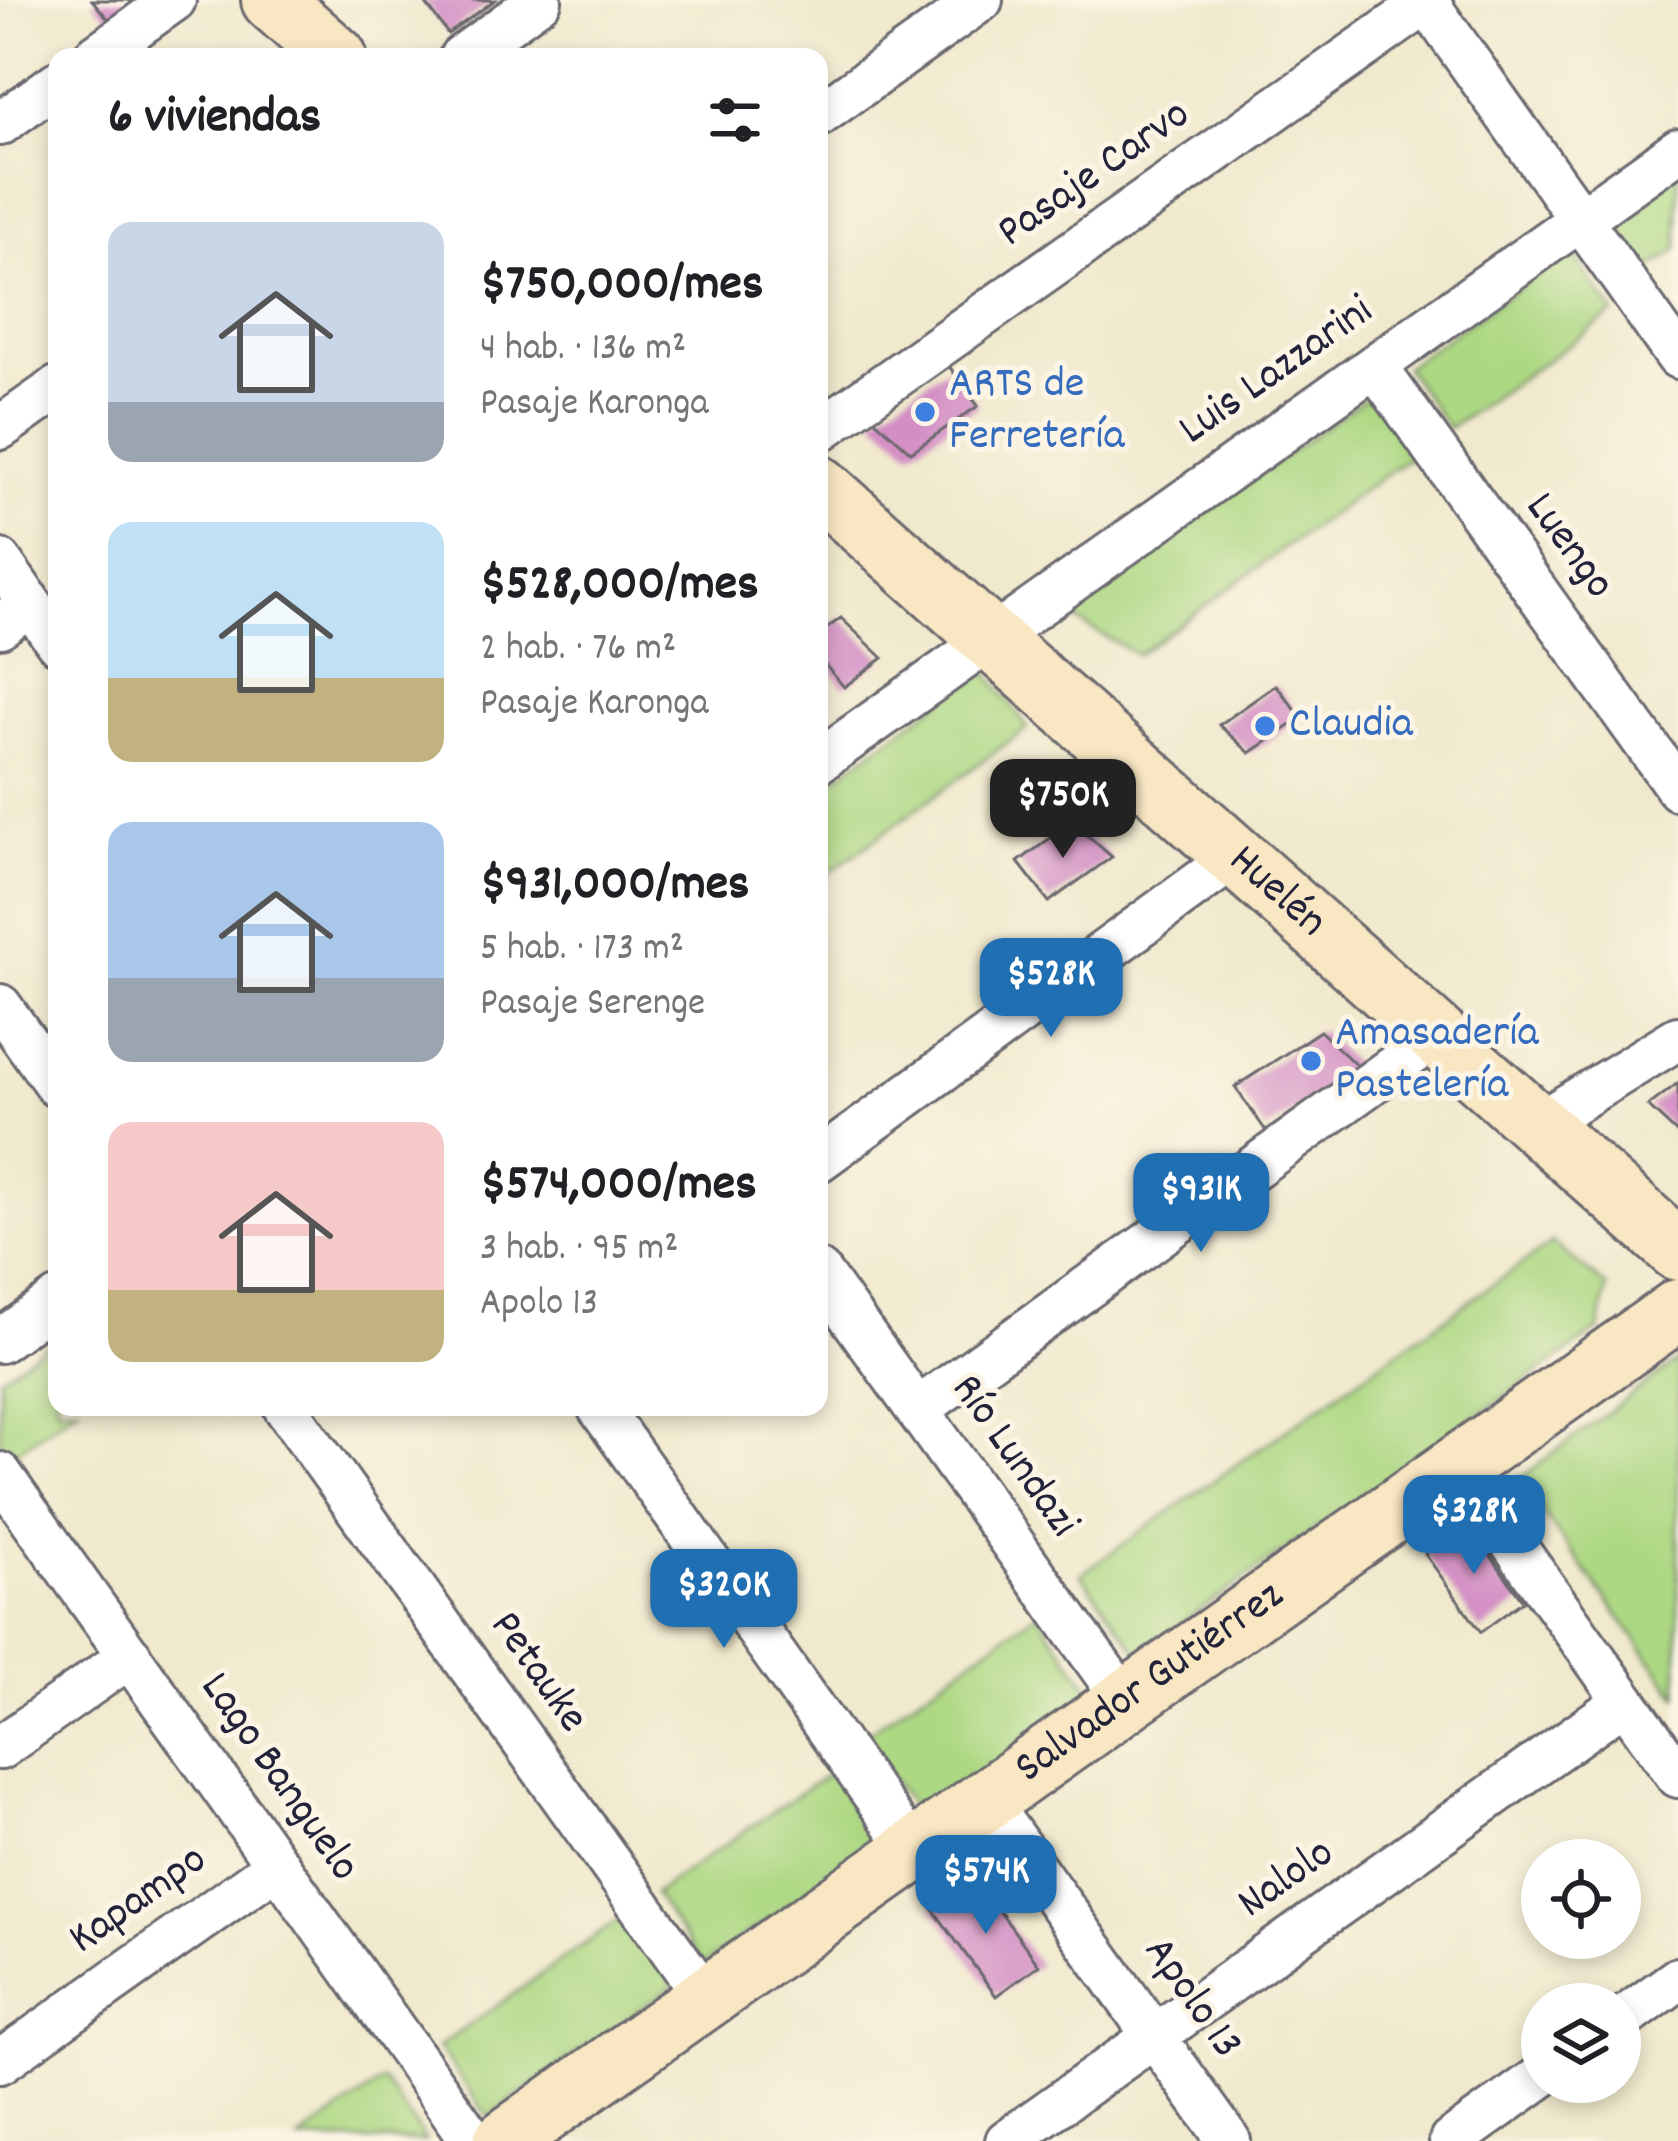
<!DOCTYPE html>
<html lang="es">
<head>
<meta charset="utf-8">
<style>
	body { margin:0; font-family:Dekko,sans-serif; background:#f6f6f6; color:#202124; height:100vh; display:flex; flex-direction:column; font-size:45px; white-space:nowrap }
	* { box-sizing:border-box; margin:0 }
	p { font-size:39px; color:#757577 }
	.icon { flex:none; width:66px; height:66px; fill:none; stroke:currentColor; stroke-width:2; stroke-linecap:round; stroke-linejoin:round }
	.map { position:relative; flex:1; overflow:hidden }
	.sheet { position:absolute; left:48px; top:48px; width:780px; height:1368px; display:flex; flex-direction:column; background:#fff; border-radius:24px; box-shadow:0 6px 18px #0003 }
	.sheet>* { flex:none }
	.controls { position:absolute; left:1521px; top:1839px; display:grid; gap:24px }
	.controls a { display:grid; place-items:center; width:120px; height:120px; border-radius:50%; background:#fff; box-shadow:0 6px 18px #0003; font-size:60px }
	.price { position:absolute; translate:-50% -102px; padding:0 27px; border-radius:24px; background:#1f6fb2; color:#fff; font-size:39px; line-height:78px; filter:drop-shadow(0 3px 6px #0008) }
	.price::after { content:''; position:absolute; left:50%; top:72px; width:36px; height:27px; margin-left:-18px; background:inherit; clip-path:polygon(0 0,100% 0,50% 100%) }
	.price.selected { background:#222; color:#fff }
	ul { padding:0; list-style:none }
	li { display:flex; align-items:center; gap:36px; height:300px; padding:0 60px }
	li span { display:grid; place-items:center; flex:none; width:336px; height:240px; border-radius:24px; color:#555 }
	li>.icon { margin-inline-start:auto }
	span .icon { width:144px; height:144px; fill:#fffc; stroke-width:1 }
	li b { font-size:51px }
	h2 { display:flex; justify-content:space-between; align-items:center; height:144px; padding:0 60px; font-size:51px }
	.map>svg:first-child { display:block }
	.green { fill:#add883; stroke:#687d5f; stroke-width:3 }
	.building { fill:#d38ec4 }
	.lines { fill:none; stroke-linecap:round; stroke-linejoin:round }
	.minor-casing { stroke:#6a686e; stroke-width:48 }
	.secondary-casing { stroke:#6a686e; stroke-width:66 }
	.minor { stroke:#fff; stroke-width:42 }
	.secondary { stroke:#f9e7c3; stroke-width:60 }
	.shop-dot { fill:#3f7fe0; stroke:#fcf5e5; stroke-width:4.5 }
	.labels { text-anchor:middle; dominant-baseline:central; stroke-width:10; stroke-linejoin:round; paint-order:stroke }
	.street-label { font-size:45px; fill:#22223b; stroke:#fcf5e5 }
	.shop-label { font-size:45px; fill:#366cbe; stroke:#fcf5e5; text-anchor:start }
</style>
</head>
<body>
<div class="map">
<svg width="1678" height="2141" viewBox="0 0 1678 2141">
	<rect width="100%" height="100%" fill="#fcf5e5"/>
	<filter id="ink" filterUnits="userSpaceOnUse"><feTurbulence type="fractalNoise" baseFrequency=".00833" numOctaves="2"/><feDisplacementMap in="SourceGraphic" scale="24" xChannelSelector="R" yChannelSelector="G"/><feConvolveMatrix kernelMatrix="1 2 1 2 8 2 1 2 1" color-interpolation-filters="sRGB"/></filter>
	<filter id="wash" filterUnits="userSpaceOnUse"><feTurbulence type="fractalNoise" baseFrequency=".004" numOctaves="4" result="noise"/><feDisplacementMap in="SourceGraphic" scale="48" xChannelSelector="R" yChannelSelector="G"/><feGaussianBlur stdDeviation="2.7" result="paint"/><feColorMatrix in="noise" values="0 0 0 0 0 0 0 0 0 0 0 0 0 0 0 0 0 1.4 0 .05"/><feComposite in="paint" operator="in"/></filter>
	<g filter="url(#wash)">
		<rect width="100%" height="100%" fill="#f0e9cd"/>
		<path class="green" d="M 1678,168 L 1678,249 L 1640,276 L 1603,222 Z
			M 1571,251 L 1614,313 L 1448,429 L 1405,367 Z
			M 1370,394 L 1414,454 L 1137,655 L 1066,614 Z
			M 985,669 L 1028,728 L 819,880 L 819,790 Z
			M 1552,1243 L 1607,1287 L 1599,1330 L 1139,1653 L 1081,1574 Z
			M 57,1336 L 57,1407 L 78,1407 L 11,1455 L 0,1440 L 0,1377 Z
			M 1678,1360 L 1678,1696 L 1518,1480 Z
			M 1037,1613 L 1095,1695 L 920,1818 L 862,1736 Z
			M 833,1770 L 883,1842 L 703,1965 L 654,1894 Z
			M 630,1912 L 679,1981 L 488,2117 L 438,2047 Z
			M 383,2081 L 426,2141 L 298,2141 Z"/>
		<g id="blocks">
			<path class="building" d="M 92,0 L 130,0 L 131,5 L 110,21 Z
				M 423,0 L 495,0 L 448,34 Z
				M 949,366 L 978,406 L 911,452 L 873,418 Z
				M 841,618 L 883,658 L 844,687 L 819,658 L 819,634 Z
				M 1276,685 L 1302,718 L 1250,753 L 1219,725 Z
				M 1072,822 L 1112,857 L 1049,902 L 1018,862 Z
				M 1320,1031 L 1358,1067 L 1266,1131 L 1235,1087 Z
				M 1678,1083 L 1678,1134 L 1648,1106 Z
				M 1467,1523 L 1523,1601 L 1481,1632 L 1425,1554 Z
				M 975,1878 L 1039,1965 L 996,1996 L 932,1908 Z"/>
		</g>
	</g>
	<g filter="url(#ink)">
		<use href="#blocks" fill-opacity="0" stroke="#6a686e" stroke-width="3"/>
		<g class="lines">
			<defs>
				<path id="minor" d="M 1425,0 L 1678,357
					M 94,57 L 174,0
					M 461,57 L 540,0
					M 819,115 L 981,0
					M 0,124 L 57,83
					M 1375,366 L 1678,789
					M 0,428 L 57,388
					M 819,431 L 1430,0
					M 0,561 L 57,642
					M 0,626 L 30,604
					M 819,761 L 1678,150
					M 0,1006 L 57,1086
					M 1538,1124 L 1678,1038
					M 819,1160 L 1236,856
					M 819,1272 L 1125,1701
					M 0,1341 L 57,1300
					M 285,1407 L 706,1998
					M 599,1407 L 914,1851
					M 917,1410 L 1438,1035
					M 1458,1466 L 1678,1776
					M 0,1474 L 473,2141
					M 0,1748 L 130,1656
					M 986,1800 L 1229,2141
					M 1620,2021 L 1678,1979
					M 0,2062 L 278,1865
					M 1007,2141 L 1625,1701
					M 1451,2141 L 1542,2076"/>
				<g id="secondary">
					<path d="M 272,0 L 336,57"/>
					<path id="s1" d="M 819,486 L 1678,1250"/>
					<path id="s2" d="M 504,2141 L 1678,1310"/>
				</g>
			</defs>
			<use href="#minor" class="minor-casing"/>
			<use href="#secondary" class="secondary-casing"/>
			<use href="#minor" class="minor"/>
			<use href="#secondary" class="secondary"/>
		</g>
	</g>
	<g class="shop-dot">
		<circle cx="925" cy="412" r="12"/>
		<circle cx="1265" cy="726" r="12"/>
		<circle cx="1311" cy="1061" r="12"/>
	</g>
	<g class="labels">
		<g class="street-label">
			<text transform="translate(1095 175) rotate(-35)">Pasaje Carvo</text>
			<text transform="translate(1277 372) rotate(-35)">Luis Lazzarini</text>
			<text transform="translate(1568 547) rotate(54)">Luengo</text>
			<text stroke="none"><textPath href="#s1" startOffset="612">Huelén</textPath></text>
			<text transform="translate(1013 1457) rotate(55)">Río Lundazi</text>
			<text transform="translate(537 1673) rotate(55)">Petauke</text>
			<text stroke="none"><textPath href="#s2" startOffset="792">Salvador Gutiérrez</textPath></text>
			<text transform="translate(278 1778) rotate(55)">Lago Banguelo</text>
			<text transform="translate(1287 1880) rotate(-35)">Nalolo</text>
			<text transform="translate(139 1901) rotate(-35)">Kapampo</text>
			<text transform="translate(1191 1999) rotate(55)">Apolo 13</text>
		</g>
		<g class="shop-label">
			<text x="949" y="386">ARTS de<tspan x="949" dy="52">Ferretería</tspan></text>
			<text x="1289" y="726">Claudia</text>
			<text x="1335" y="1035">Amasadería<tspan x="1335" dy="52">Pastelería</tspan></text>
		</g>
	</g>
</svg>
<div class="controls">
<a><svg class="icon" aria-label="locate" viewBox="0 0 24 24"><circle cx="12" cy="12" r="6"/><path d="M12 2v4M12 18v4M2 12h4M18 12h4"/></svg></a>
<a><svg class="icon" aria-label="layers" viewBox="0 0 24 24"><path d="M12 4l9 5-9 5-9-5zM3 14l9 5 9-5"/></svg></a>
</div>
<b class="price selected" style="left:1063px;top:861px">$750K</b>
<b class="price" style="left:1051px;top:1040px">$528K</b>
<b class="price" style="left:1201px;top:1255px">$931K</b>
<b class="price" style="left:1474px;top:1577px">$328K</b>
<b class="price" style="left:724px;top:1651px">$320K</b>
<b class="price" style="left:986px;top:1937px">$574K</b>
<section class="sheet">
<h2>6 viviendas<svg class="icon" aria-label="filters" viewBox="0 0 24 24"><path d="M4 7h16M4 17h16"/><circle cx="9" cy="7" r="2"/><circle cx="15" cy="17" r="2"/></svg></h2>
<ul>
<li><span style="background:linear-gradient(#c9d6e8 75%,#9aa5b1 0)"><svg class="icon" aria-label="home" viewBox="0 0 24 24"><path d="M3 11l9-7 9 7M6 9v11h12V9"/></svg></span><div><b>$750,000/mes</b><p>4 hab. · 136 m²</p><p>Pasaje Karonga</p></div></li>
<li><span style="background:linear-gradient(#bfe0f5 65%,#c2b280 0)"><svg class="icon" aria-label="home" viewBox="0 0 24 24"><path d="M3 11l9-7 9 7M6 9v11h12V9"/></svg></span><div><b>$528,000/mes</b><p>2 hab. · 76 m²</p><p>Pasaje Karonga</p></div></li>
<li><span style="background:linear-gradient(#a9c7e8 65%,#9aa5b1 0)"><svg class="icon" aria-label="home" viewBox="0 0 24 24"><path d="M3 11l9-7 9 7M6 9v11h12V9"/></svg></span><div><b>$931,000/mes</b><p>5 hab. · 173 m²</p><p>Pasaje Serenge</p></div></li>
<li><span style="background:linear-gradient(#f6c9c9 70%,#c2b280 0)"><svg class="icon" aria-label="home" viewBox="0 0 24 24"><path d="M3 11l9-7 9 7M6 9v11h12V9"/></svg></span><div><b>$574,000/mes</b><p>3 hab. · 95 m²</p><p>Apolo 13</p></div></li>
</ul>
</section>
</div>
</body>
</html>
